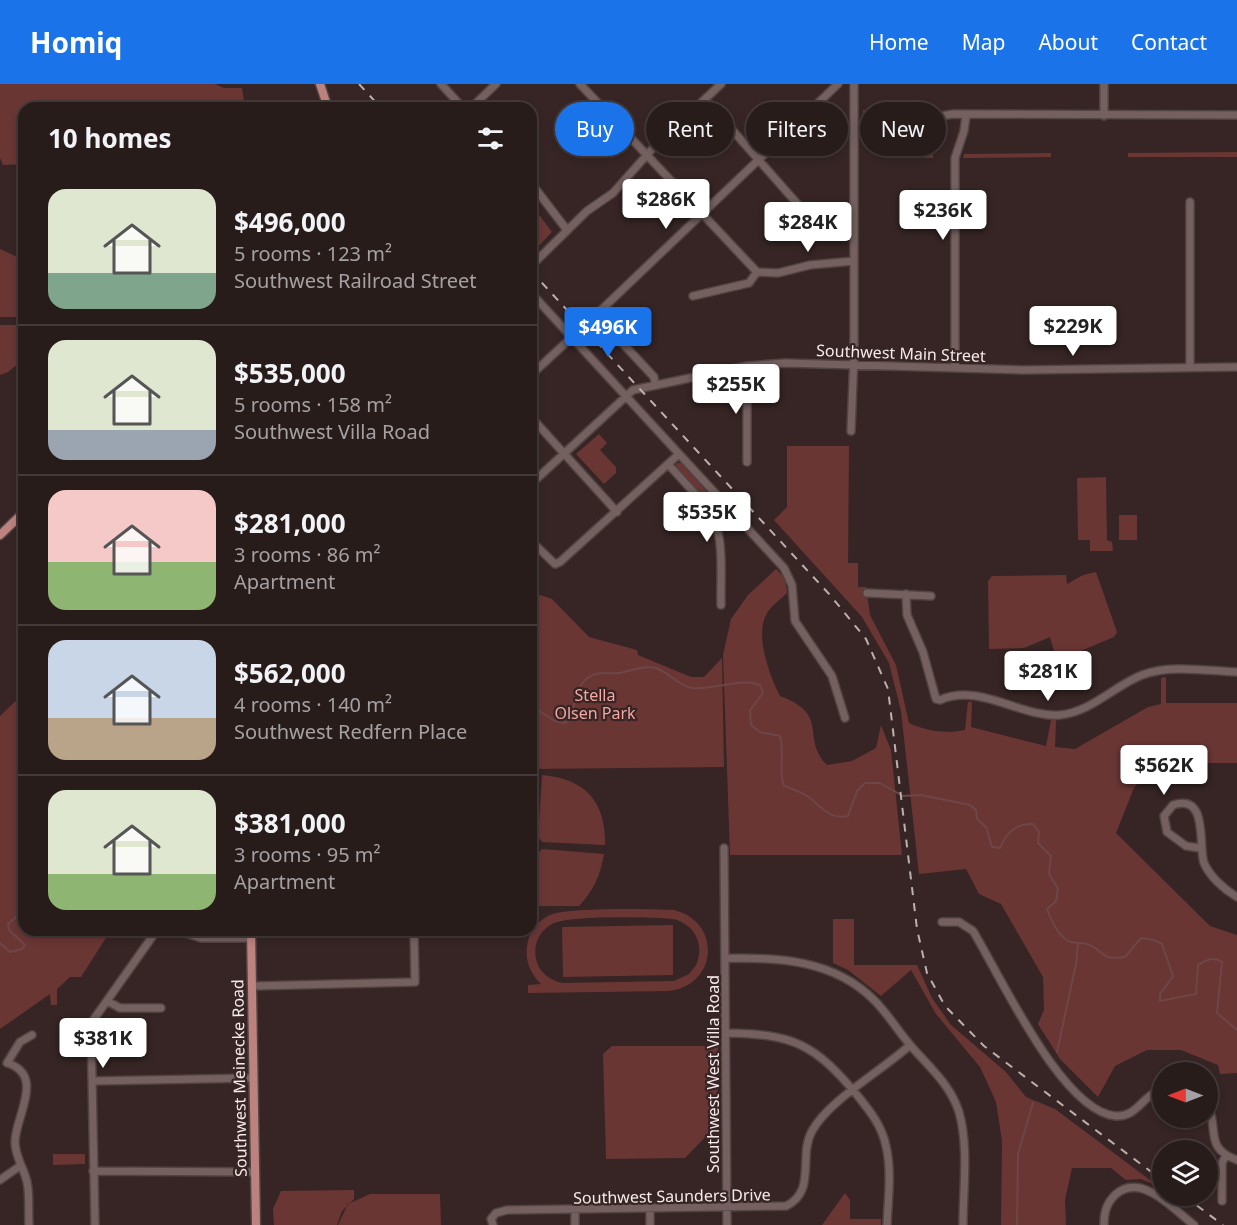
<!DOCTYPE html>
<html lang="en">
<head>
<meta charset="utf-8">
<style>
	body { margin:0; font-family:"Noto Sans",sans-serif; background:#342928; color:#f1f3f6; height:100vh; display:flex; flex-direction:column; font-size:22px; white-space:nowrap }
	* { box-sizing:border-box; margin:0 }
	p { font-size:20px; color:#a5a1a3 }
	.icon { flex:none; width:33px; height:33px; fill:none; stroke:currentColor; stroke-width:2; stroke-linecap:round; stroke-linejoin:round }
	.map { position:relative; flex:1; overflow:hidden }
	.sheet { position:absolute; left:18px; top:18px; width:519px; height:834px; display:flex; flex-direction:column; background:#281c1b; border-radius:18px; box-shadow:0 3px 9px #0003,0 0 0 2px #443a3a }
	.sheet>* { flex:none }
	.hud { position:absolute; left:555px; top:18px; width:570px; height:54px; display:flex; gap:12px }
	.needle { width:39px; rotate:270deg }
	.controls { position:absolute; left:1152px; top:978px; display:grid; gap:12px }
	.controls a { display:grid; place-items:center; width:66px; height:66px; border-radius:50%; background:#281c1b; box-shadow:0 3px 9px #0003,0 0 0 2px #443a3a; font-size:30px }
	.price { position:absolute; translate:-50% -51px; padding:0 14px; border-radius:6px; background:#fff; color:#222; font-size:20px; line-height:39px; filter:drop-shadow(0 2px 3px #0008) }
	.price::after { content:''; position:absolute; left:50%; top:36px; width:18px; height:14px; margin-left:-9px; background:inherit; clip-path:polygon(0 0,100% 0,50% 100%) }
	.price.selected { background:#1a73e8; color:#fff }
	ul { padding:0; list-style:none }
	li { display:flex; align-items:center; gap:18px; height:150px; padding:0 30px }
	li+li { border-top:2px solid #443a3a }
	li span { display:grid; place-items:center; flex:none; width:168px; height:120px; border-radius:18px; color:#555 }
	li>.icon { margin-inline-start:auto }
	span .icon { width:72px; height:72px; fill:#fffc; stroke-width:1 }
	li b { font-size:26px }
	h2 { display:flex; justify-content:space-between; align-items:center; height:72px; padding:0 30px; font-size:26px }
	.tag { padding:0 21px; border-radius:27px; background:#281c1b; box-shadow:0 3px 9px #0003,0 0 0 2px #443a3a; font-size:21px; line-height:54px }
	.tag.selected { background:#1a73e8; color:#fff }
	header { display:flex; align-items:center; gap:36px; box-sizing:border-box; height:84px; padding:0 30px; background:#1a73e8; color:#fff }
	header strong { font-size:28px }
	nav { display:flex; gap:33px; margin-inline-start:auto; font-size:21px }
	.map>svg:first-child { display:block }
	.green { fill:#693634; fill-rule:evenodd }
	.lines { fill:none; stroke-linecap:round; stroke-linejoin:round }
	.stream { stroke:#6e4648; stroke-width:2 }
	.minor-casing { stroke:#514342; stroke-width:10 }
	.major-casing { stroke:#514342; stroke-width:11 }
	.minor { stroke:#74605f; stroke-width:7 }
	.major { stroke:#bb827e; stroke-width:8 }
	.rail { stroke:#bcb0af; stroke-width:2; stroke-dasharray:8 8; stroke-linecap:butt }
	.labels { text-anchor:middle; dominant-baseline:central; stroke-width:4.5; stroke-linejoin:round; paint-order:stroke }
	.street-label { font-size:16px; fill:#f6ebea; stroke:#362524 }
	.park-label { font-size:16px; fill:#f5a8a3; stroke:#362524 }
</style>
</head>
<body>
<header>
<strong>Homiq</strong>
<nav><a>Home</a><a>Map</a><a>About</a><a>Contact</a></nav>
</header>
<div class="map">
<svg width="1237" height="1141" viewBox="0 0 1237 1141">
	<rect width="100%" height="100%" fill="#362524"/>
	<path class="green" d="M 0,0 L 215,0 L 224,4 L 242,4 L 245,24 L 109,24 L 74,21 L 74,24 L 24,24 L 24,80 L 3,81 L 0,74 Z
		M 891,25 L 891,31 L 921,31 L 924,40 L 932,46 L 933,74 L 895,74 L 893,37 L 863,37 L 863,26 Z
		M 1237,68 L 1237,73 L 1128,73 L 1128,69 Z
		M 1051,69 L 1051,73 L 963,74 L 964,70 Z
		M 533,123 L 552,148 L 531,170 L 531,125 Z
		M 0,165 L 24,176 L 24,233 L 0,233 Z
		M 0,241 L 24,241 L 24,275 L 8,288 L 0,291 Z
		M 599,350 L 607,359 L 600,366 L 616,383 L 616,389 L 604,400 L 576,370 Z
		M 787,362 L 849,362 L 848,479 L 858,479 L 858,503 L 866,503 L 870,531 L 896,581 L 909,639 C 927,647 945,650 965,646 L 968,618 L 972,618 L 971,643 L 1046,662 L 1051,636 L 1056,636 L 1055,663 L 1075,665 L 1148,623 L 1161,620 L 1161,594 L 1166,593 L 1166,619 L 1237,619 L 1237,679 L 1155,679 L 1134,704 L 1116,749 L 1210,842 L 1237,851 L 1237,989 L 1220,990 L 1218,981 L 1181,966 L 1147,966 L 1115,982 L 1098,1013 L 1060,975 L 1038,940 L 1044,926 L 1043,893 L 1001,820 L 979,810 L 966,785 L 919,790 L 901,627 L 889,579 L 862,533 L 774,436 L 787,423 Z
		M 677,379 L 681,379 L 712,413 L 706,419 L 674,383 Z
		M 1106,393 L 1107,456 L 1112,458 L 1113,467 L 1090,467 L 1090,456 L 1078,456 L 1077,394 Z
		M 1119,431 L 1137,431 L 1137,456 L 1119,456 Z
		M 776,485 L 785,494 L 787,509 C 781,515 771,522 767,529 C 754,551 770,592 780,612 C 831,631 800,653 827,681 L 852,677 L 876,664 L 881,641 L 891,666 L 902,771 L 730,771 L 723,571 L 731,535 L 748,511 Z
		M 1096,488 L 1117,548 L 1114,553 L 1057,577 L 1050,553 L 1024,564 L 989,565 L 988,497 L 992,492 L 1066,491 L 1067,500 L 1083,491 Z
		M 537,510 L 552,515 L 589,553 L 637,566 L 638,571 L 691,593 L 704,593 L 722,574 L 724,683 L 531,685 L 531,515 Z
		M 24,609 L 24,846 L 111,846 L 81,893 L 70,893 L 57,905 L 57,921 L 51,921 L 50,910 L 0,945 L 0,632 Z
		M 542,691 C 586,695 606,718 605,761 L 542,758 L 538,753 Z
		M 542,765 L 604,770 C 600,792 594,806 579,822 L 534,822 L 537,770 Z
		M 674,826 C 722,838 718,901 669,907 L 528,909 L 528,901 L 541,900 C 531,890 525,878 527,863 C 528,849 537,837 550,831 C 569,823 651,825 674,826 ZM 673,835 C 695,840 705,861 696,881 L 689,890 L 674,897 L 562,899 C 549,896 539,888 536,875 C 533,861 539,847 552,840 C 569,831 651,833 673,835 Z
		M 833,835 L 854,835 L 854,881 L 917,881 L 932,914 L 951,941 L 1006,988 L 1026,1013 L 1055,1025 L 1158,1102 L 1141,1095 L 1126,1096 L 1111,1084 L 1072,1084 L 1065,1116 L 1066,1141 L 1001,1141 L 1002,1057 L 996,1018 L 980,983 L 936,930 L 911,886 L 881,912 L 848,886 L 833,879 Z
		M 673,841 L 673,891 L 563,893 L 562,843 Z
		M 612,962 L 718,962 L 717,1041 L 685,1074 L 606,1075 L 603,970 Z
		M 53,1070 L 85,1070 L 85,1080 L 53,1081 Z
		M 354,1106 L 354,1115 L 342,1127 L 337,1141 L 274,1141 L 273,1125 L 281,1107 Z
		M 845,1109 L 850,1116 L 850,1135 L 881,1135 L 881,1141 L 822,1141 Z
		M 370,1110 L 440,1110 L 441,1141 L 338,1141 L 348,1120 Z"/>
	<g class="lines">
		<path class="stream" d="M 531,622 L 555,637 L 564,639 L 571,636 C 575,618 576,595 596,590 C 603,588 612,590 619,589 C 631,587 644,581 656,584 C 668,588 679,602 692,604 C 715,606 743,593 760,601 L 763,609 L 750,626 L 751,641 L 760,648 L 780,652 C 785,669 778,686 784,702 C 792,705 800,707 807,712 C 822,722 828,736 848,732 L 857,707 L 865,699 L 880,699 L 903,712 L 921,711 L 970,721 L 976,726 L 977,735 L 986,743 L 992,763 L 1000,764 C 1006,749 1017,739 1033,740 L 1039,748 L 1038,759 L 1051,772 L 1049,790 L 1058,805 L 1056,817 L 1047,825 C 1051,836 1057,850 1068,857 C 1074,860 1081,858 1087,860 C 1104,865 1098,877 1125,873 L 1141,854 L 1154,856 L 1162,860 L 1173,892 L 1160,910 L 1160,917 L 1196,910 L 1198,881 C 1207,876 1213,872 1222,878 L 1217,929 L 1237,946
			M 0,859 L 10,868 L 22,865 L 25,861 L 9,846 L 8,840 L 16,833 L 24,833
			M 1057,968 L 1076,880 L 1078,859
			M 1017,1141 L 1018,1070 L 1033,1019"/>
		<defs>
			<path id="minor" d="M 441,0 L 463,24
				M 580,0 L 757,188 L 778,189 L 810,181 L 854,177
				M 1104,0 L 1104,32
				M 705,15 L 801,124
				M 471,24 L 496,0
				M 935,33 L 953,30 L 1237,31
				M 531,99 L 567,146
				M 1190,118 L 1190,283
				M 531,182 L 587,127 L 613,109 L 653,64 L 721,0
				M 531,209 L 784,484 L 792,501 L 795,537 L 832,592 L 845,634
				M 693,212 L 749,199 L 757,188
				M 747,282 L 747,378
				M 955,284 L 955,74 L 964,47 L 966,32
				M 531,291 L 572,253
				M 655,301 L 654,293 L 599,234 L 599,228 L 838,0
				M 531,333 L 617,428
				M 851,347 L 854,271 L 854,0
				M 668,380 L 708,424
				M 531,400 L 633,306 L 747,282 L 785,279 L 1023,286 L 1237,283
				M 719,413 L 708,424 C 726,450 720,490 721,521
				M 531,457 L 555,480 L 560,478 L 679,370
				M 867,509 L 931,512
				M 906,510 L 907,531 L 923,568 L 936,615 L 940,616 C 979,598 1021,634 1060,631 C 1091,628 1114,602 1142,591 C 1170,580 1207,587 1237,588
				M 724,764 L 727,1141
				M 1200,764 L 1186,762 L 1167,748 L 1164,732 L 1173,721 C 1209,709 1198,762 1204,779 C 1210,793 1225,806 1237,813
				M 942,838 L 959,838 L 973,847 C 1000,891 1062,1028 1116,1032 C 1138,1033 1143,1010 1162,1006
				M 176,846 L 201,854 L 251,854
				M 725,874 C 779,874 833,875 874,916 C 888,930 898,947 911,962 C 929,983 950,1000 959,1028 C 969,1063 963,1105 963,1141
				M 252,902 L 415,898 L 414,846
				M 107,917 L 120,924 L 161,924
				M 726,949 C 792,950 814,959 857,1011 C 870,1027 882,1042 886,1062 C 892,1087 888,1116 887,1141
				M 92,997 L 253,994
				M 1208,1022 C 1219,1046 1204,1064 1237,1076
				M 93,1087 L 255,1088
				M 0,1096 L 20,1082
				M 1222,1117 L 1222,1079 L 1226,1071
				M 575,1126 L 575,1141
				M 29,1141 C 28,1127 30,1112 27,1098 C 24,1084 15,1073 15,1058 C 15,1033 46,991 7,979 L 20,958 L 32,951
				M 95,1141 L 91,943 L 94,935 L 157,846
				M 493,1141 L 491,1135 L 496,1129 L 507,1126 L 786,1122 C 817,1107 798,1072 812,1047 C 829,1016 883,986 910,961
				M 650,1141 L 650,1125
				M 1104,1141 C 1104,1129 1106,1120 1115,1111 C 1141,1087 1174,1126 1194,1141"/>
			<path id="major" d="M 320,0 L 328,24
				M 0,451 L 24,428
				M 251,846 L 256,1141"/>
		</defs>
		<use href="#minor" class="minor-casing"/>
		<use href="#major" class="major-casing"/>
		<use href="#minor" class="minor"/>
		<use href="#major" class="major"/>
		<path class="rail" d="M 359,0 L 381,24
			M 531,187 L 830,511 L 866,555 L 888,605 L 917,845 L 927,889 L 945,922 L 984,962 L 1162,1096
			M 1184,1112 L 1223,1141"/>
	</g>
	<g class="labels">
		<g class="street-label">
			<text transform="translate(901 269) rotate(2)">Southwest Main Street</text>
			<text transform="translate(713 990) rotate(-90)">Southwest West Villa Road</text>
			<text transform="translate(239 994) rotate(-91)">Southwest Meinecke Road</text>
			<text transform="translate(672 1112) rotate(-1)">Southwest Saunders Drive</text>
		</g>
		<g class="park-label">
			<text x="595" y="611">Stella<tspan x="595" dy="18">Olsen Park</tspan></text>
		</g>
	</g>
</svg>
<div class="controls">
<a><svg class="needle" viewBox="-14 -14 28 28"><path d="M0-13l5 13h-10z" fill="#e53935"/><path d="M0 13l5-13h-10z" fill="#a5a1a3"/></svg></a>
<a><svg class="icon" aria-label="layers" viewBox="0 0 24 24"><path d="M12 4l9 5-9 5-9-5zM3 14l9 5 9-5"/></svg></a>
</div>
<b class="price" style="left:666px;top:146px">$286K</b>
<b class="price" style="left:943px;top:157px">$236K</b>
<b class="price" style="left:808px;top:169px">$284K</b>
<b class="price" style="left:1073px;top:273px">$229K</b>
<b class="price selected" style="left:608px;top:274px">$496K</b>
<b class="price" style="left:736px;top:331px">$255K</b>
<b class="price" style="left:707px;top:459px">$535K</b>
<b class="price" style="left:1048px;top:618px">$281K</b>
<b class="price" style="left:1164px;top:712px">$562K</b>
<b class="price" style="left:103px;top:985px">$381K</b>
<div class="hud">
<a class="tag selected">Buy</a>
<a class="tag">Rent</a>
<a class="tag">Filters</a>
<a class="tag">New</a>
</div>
<section class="sheet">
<h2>10 homes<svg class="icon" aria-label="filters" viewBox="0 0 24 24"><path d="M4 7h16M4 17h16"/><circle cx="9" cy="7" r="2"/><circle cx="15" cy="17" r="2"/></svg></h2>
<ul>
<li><span style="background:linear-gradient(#dfe7d0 70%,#7fa58c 0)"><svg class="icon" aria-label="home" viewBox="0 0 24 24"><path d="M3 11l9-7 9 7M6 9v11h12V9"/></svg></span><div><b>$496,000</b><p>5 rooms · 123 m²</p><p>Southwest Railroad Street</p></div></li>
<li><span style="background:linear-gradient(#dfe7d0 75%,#9aa5b1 0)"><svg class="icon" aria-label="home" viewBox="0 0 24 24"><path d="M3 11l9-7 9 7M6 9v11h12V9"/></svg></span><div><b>$535,000</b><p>5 rooms · 158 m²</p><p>Southwest Villa Road</p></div></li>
<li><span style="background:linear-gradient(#f6c9c9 60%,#8fb573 0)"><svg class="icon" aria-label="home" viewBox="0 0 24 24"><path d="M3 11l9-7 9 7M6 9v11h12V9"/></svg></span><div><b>$281,000</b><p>3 rooms · 86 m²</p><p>Apartment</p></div></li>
<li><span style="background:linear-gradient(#c9d6e8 65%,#b9a48a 0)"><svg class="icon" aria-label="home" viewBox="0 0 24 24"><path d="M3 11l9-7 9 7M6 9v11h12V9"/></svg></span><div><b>$562,000</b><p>4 rooms · 140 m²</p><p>Southwest Redfern Place</p></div></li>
<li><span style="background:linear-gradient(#dfe7d0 70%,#8fb573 0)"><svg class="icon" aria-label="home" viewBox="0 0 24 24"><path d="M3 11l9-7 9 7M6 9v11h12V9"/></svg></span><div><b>$381,000</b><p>3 rooms · 95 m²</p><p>Apartment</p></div></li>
</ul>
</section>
</div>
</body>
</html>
